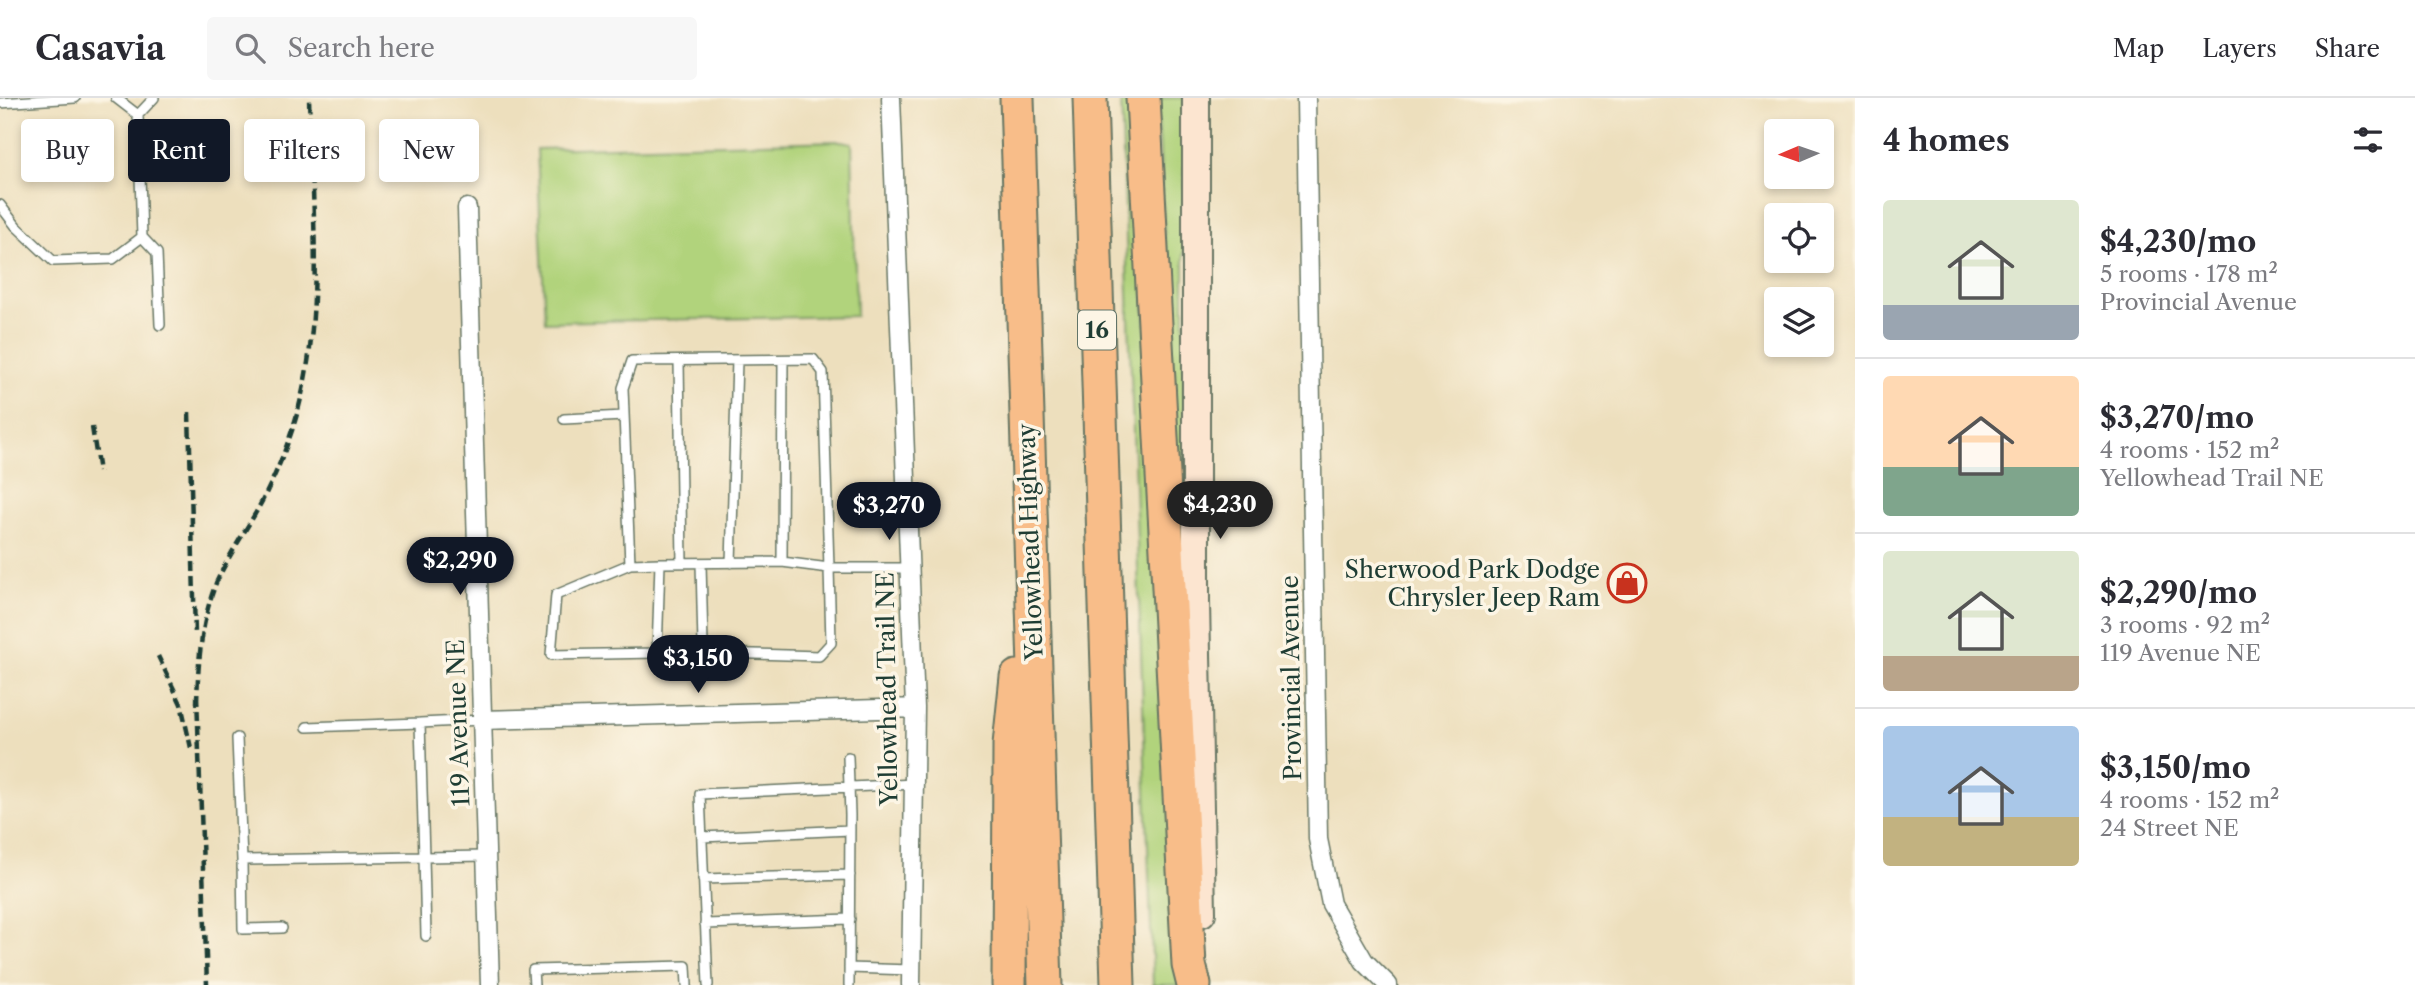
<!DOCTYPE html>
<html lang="en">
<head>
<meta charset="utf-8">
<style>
	body { margin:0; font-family:"Libre Caslon Text",serif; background:#f7f7f7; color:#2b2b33; height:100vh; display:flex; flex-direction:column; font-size:26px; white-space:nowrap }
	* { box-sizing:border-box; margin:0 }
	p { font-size:23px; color:#7c7c81 }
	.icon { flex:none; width:38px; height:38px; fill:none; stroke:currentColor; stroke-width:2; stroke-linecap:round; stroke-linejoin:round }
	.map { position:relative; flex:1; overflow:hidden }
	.sheet { display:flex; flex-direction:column; background:#fff; width:560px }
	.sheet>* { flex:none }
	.top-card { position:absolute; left:21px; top:21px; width:665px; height:63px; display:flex; gap:14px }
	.needle { width:46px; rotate:268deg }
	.controls { position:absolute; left:1764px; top:21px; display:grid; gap:14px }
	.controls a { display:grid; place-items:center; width:70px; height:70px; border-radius:7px; background:#fff; box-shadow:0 4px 10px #0003; font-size:35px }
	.price { position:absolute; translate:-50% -60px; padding:0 16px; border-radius:24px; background:#111827; color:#fff; font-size:23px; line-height:46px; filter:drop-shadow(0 2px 4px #0008) }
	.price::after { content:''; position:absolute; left:50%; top:42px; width:21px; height:16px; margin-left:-10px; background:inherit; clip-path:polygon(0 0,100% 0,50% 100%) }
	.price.selected { background:#222; color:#fff }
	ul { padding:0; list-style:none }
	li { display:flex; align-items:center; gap:21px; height:175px; padding:0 28px }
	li+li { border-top:2px solid #e1e1e2 }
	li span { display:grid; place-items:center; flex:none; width:196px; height:140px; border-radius:7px; color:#555 }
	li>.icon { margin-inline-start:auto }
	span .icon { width:84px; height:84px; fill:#fffc; stroke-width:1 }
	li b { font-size:30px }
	h2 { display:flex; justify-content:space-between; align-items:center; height:84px; padding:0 28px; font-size:30px }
	.tag { padding:0 24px; border-radius:7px; background:#fff; box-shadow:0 4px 10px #0003; font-size:24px; line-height:63px }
	.tag.selected { background:#111827; color:#fff }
	header { display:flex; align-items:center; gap:42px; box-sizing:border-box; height:98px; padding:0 35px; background:#fff; border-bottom:2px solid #e1e1e2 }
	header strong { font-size:33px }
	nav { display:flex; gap:38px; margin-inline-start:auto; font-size:24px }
	.search { width:490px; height:63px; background:#f7f7f7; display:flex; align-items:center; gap:18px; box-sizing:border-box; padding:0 24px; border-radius:7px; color:#7c7c81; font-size:26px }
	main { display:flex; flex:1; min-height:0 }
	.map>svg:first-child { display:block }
	.green { fill:#b1d37c; stroke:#688858; stroke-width:2 }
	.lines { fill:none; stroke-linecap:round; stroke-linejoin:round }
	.lane-casing { stroke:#677664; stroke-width:12 }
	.street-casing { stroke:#677664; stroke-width:21 }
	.secondary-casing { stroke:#677664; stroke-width:30 }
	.highway-casing { stroke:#677664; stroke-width:37 }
	.lane { stroke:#fff; stroke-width:9 }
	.street { stroke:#fff; stroke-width:18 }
	.secondary { stroke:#fce5d0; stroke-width:26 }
	.highway { stroke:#f8bd89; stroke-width:33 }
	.rail { stroke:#1f3d34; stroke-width:4.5; stroke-dasharray:10 5; stroke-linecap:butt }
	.labels { text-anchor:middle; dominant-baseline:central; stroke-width:7; stroke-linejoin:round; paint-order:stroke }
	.shield { fill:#fcf5e5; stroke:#617469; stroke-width:2 }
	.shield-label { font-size:23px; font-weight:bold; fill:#1f3d34 }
	.street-label { font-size:24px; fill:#1f3d34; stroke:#fcf5e5 }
	.poi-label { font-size:24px; fill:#1f3d34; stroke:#fcf5e5; text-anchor:end }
</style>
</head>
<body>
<header>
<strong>Casavia</strong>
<div class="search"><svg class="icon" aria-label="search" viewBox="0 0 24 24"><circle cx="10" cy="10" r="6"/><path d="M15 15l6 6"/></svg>Search here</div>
<nav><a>Map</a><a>Layers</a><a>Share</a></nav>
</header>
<main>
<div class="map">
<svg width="1855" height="887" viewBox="0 0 1855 887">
	<rect width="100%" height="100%" fill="#fcf5e5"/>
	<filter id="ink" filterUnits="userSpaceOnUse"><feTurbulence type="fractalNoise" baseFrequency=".0143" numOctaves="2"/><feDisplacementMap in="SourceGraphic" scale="14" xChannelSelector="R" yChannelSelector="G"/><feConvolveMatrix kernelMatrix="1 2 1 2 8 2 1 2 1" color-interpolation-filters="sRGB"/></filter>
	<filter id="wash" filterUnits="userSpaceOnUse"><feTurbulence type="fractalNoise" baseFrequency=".00686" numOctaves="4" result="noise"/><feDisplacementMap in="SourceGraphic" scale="28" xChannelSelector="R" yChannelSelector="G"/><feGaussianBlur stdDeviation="1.57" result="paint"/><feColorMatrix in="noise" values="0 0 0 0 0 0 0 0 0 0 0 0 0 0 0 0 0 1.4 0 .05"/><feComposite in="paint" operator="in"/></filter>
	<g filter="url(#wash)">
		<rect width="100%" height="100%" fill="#eddfbd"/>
		<path class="green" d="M 1121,0 L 1131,0 L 1189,887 L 1153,887 Z
			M 1157,0 L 1184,0 L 1184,508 Z
			M 841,43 L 852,45 L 856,218 L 545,224 L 537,51 Z"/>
	</g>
	<g filter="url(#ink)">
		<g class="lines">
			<defs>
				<path id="lane" d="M 0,5 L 75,0
					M 138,17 L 154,0
					M 0,107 L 16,128 L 53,163 L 113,161 L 142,139 L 138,17 L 116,0
					M 142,139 L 157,155 L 160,227
					M 679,263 L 682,465
					M 564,321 L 624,318
					M 782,464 L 783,262
					M 701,465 L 703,548 L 719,555 L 819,558 L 831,545 L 829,470 L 782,464 L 660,465 L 657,555 L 551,557 L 556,497 L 630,466 L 623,290 L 632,263 L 813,261 L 823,274 L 829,470 L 910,470
					M 731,465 L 737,262
					M 630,466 L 660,465
					M 307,629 L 420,625
					M 237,640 L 242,762 L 424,759 L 420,625 L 482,622
					M 848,659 L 850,717 L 849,887
					M 702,739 L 850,732
					M 242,762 L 243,831 L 282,830
					M 703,781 L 850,777
					M 705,826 L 850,821
					M 426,838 L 424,759 L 487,758
					M 849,870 L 911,872
					M 534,887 L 533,872 L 686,868 L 687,887
					M 708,887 L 700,696 L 915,686"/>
				<path id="street" d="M 891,0 L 915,610 L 911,887
					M 1306,0 L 1318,741 L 1331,806 L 1364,863 L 1388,887
					M 467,110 L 490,887
					M 482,622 L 915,610"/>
				<path id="secondary" d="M 1196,0 L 1196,504 L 1202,815"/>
				<path id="highway" d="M 1017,0 L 1045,887
					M 1090,0 L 1118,887
					M 1143,0 L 1189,867 L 1194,887
					M 1009,887 L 1010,647 L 1017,579"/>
			</defs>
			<use href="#lane" class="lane-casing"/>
			<use href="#street" class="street-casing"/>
			<use href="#secondary" class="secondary-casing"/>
			<use href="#highway" class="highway-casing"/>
			<use href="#lane" class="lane"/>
			<use href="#street" class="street"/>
			<use href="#secondary" class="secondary"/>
			<use href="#highway" class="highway"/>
			<path class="rail" d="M 189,314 L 195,537
				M 92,329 L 99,374
				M 158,558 L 181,606 L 191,650
				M 197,597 L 207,887
				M 197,605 C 198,565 201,524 216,485 C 227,461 242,438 255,416 C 272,386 285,355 295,323 C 326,219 312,106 309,0"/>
		</g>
	</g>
	<defs>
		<symbol id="shop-ring" viewBox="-11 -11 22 22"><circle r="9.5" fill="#fcf5e5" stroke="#c8321e" stroke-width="1.5"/><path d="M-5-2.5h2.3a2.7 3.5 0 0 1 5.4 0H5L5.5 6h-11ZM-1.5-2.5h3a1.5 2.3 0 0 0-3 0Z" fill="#c8321e"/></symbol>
	</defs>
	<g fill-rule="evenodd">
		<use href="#shop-ring" x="1605" y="463" width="44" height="44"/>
	</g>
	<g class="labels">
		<rect class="shield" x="1078" y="212.5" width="38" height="39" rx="5"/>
		<g class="shield-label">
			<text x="1097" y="232">16</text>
		</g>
		<g class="street-label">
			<text transform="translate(1030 444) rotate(-92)">Yellowhead Highway</text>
			<text transform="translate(1291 580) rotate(-91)">Provincial Avenue</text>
			<text transform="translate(887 591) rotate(-91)">Yellowhead Trail NE</text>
			<text transform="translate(458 625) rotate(-92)">119 Avenue NE</text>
		</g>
		<g class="poi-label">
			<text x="1600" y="471">Sherwood Park Dodge<tspan x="1600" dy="28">Chrysler Jeep Ram</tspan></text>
		</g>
	</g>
</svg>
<div class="controls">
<a><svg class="needle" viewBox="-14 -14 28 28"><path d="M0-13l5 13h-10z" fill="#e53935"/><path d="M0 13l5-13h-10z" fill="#7c7c81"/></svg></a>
<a><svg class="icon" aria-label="locate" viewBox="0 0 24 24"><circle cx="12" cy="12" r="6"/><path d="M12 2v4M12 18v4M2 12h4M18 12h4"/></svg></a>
<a><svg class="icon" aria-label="layers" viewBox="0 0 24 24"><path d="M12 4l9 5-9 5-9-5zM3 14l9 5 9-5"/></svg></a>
</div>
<b class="price selected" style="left:1220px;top:443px">$4,230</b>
<b class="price" style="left:889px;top:444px">$3,270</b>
<b class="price" style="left:460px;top:499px">$2,290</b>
<b class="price" style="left:698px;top:597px">$3,150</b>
<div class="top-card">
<a class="tag">Buy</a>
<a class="tag selected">Rent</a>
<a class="tag">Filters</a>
<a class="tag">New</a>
</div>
</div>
<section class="sheet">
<h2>4 homes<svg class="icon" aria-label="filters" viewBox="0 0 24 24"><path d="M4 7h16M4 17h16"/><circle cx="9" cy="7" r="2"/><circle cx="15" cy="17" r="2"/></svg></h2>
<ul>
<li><span style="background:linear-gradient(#dfe7d0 75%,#9aa5b1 0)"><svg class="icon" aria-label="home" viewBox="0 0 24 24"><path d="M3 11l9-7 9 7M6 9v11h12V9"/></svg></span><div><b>$4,230/mo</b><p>5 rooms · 178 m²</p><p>Provincial Avenue</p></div></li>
<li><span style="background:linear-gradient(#ffd9b3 65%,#7fa58c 0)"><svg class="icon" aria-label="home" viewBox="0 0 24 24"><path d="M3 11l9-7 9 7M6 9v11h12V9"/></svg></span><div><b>$3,270/mo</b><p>4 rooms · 152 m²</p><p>Yellowhead Trail NE</p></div></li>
<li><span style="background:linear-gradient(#dfe7d0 75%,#b9a48a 0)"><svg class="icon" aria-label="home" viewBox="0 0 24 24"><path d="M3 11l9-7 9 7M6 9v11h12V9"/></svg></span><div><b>$2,290/mo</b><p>3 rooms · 92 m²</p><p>119 Avenue NE</p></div></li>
<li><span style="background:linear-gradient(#a9c7e8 65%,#c2b280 0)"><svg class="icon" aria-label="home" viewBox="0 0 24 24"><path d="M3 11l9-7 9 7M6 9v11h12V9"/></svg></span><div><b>$3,150/mo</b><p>4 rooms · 152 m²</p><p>24 Street NE</p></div></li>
</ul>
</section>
</main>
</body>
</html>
